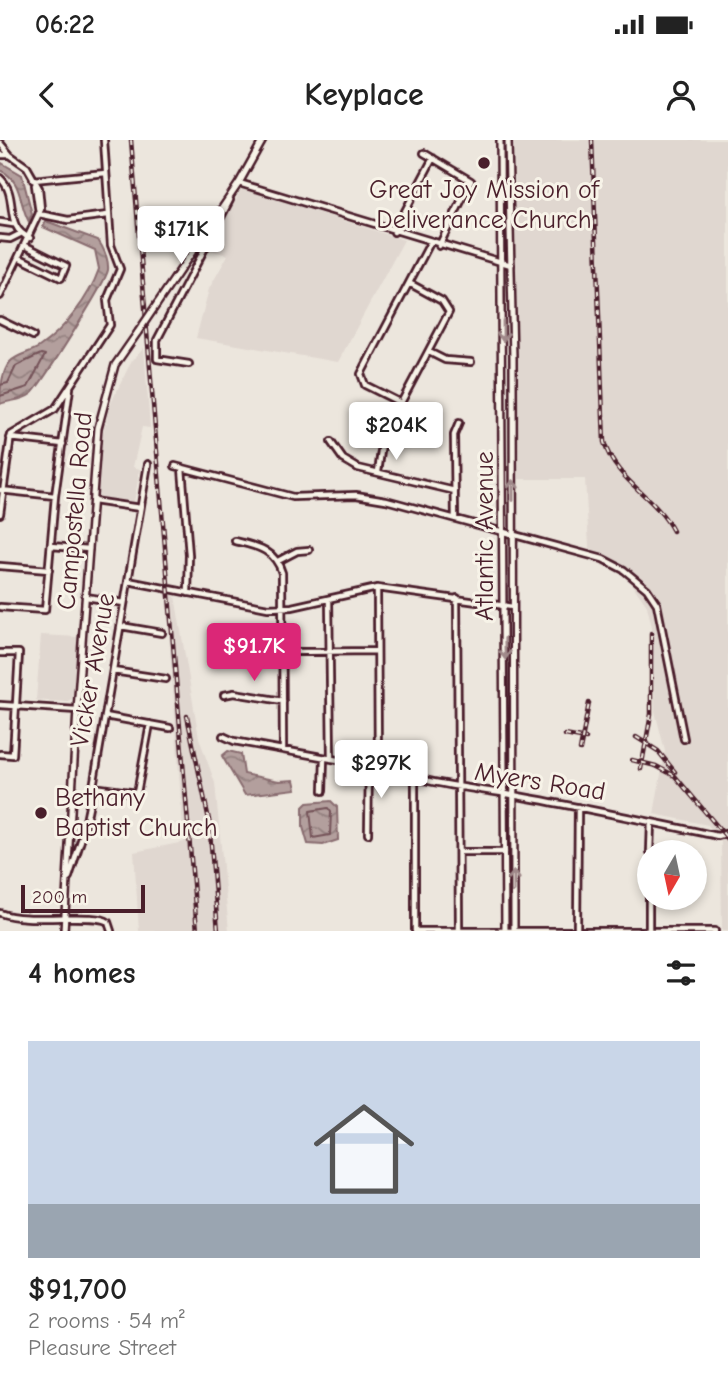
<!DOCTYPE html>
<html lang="en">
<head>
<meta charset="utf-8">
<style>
	body { margin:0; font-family:"Comic Neue",sans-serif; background:#f2f2f2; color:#222; height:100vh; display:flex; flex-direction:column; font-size:26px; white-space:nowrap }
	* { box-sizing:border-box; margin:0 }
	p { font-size:23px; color:#767676 }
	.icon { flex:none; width:38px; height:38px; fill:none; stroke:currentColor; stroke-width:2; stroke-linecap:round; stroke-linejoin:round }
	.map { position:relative; height:791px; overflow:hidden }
	.sheet { display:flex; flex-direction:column; background:#fff; flex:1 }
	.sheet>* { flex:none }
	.needle { width:46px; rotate:189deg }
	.tools { position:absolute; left:637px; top:700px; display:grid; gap:14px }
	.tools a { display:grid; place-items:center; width:70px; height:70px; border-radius:50%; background:#fff; box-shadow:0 4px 10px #0003; font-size:35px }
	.scale { position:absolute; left:21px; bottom:18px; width:124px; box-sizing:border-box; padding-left:7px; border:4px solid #4a1f2b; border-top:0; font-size:19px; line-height:24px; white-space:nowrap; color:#4a1f2b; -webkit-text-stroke:5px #f7f3e8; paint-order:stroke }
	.price { position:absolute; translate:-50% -60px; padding:0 16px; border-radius:7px; background:#fff; color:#222; font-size:23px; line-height:46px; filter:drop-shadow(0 2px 4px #0008) }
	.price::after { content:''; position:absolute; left:50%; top:42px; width:21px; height:16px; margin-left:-10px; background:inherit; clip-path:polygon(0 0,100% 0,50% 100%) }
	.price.active { background:#db2777; color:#fff }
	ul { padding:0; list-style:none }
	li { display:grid; align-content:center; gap:14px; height:371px; padding:0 28px }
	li+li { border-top:2px solid #e0e0e0 }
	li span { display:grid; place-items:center; height:217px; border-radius:0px; color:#555 }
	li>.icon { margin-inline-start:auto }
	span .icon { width:126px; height:126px; fill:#fffc; stroke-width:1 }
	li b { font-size:30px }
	h2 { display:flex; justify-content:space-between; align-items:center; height:84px; padding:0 28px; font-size:30px }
	.status { display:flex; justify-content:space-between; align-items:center; height:49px; padding:0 35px; background:#fff; direction:ltr }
	.status svg { height:19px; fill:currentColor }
	header { display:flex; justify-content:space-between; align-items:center; height:91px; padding:0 28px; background:#fff; font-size:32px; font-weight:700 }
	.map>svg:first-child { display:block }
	.built { fill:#e0d7d0 }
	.water { fill:url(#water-waves); stroke:#896c6f; stroke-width:2 }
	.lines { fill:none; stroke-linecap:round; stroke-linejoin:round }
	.shore { stroke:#745259; stroke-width:2 }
	.minor-casing { stroke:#4a1f2b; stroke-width:10 }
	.major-casing { stroke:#4a1f2b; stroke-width:10 }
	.minor { stroke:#f7f3e8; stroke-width:4.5 }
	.major { stroke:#f7f3e8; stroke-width:5 }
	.rail-casing { stroke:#4a1f2b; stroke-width:4.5 }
	.rail { stroke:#f7f3e8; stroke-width:2; stroke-dasharray:5; stroke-linecap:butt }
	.major-bridge-casing { stroke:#4a1f2b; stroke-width:10; stroke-linecap:butt }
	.major-bridge { stroke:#f7f3e8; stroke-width:5 }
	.oneway { stroke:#a0898a }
	.poi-dot { fill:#4a1f2b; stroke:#f7f3e8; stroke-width:2.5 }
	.labels { text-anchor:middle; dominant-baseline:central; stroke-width:6; stroke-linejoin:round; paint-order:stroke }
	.poi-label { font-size:26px; fill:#4a1f2b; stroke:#f7f3e8 }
	.street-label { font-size:26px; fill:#4a1f2b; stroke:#f7f3e8 }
</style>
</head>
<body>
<div class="status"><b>06:22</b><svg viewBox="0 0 49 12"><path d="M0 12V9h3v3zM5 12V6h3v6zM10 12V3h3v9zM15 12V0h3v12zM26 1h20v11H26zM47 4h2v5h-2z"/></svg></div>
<header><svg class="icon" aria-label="back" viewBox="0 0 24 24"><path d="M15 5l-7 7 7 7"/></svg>Keyplace<svg class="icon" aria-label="person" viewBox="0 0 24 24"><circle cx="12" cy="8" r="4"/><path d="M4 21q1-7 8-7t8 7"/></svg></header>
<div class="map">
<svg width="728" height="791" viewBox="0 0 728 791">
	<defs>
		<pattern id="water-waves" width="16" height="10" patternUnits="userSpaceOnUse" patternTransform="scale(1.75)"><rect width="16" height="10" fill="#b39f9d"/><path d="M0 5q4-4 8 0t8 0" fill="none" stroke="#948180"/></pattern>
	</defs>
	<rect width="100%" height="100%" fill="#ece6dd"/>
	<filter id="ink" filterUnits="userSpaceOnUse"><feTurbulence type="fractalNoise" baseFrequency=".0143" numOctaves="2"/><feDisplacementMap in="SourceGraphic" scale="14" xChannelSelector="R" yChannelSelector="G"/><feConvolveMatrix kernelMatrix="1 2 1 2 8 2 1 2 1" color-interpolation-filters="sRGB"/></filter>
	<g filter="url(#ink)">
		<path class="built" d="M 514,0 L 728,0 L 728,791 L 722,791 L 721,701 L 708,685 L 654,674 L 665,611 L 655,571 L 652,487 L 647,466 L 629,440 L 614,429 L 590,422 L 585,339 L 519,339 Z
			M 242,48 L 404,100 L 338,222 L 196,198 L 209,149 L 228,115 L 209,110 Z
			M 144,208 L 150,288 L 142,287 L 133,327 L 140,329 L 134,362 L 97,357 L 101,305 L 105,283 L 108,283 L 106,282 L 108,269 L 131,222 Z
			M 166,454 L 175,456 L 199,598 L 215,643 L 229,791 L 139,791 L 134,712 L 184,702 Z
			M 41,495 L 78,497 L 73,558 L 66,562 L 36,560 Z"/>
		<path class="water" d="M 0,22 L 22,35 L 32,74 L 29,82 C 18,62 23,41 0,30 Z
			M 46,81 L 98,100 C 104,109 109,119 108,130 C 106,142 40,247 31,254 C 22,261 10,260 0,264 C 0,250 1,233 10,222 C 17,214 30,213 39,207 C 65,189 89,158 99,129 L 95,110 L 43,87 Z
			M 228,611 L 241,614 L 244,634 L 279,641 L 294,640 L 296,649 L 245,655 L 222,616 Z
			M 331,661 L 337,667 L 338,700 L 323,705 L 308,704 L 303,687 L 303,667 L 307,663 Z"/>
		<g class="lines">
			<path class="shore" d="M 0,245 L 8,243 L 16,226 L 41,214 L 45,215 L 28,247 L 0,256
				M 328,668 L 331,672 L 330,695 L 313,698 L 310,671 Z"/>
			<defs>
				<path id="minor" d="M 0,3 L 10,15
					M 424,13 L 471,41 L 439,106
					M 0,15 L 10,15 L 27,27 L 39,48 L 41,69 L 0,156
					M 0,38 C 20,56 2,87 30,98
					M 33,40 L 106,33
					M 239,43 L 511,125
					M 35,45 L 39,73
					M 39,74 L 68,80 L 108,75
					M 0,82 L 13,84
					M 394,92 L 433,18
					M 0,98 L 10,99 L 20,94
					M 20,118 L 61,138 L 66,126 L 26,106
					M 0,180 L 33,196
					M 429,212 L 445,220 L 471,222
					M 189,224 L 157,219 L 157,200 L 230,60
					M 401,263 L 365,245 L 361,234 L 430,103
					M 393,278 L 409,288
					M 10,298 L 63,304
					M 331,302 L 343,319 L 358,328 L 455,351
					M 175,326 L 293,357 L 356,355 L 386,360 L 603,419 L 624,430 L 647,449 L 657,464 L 684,599
					M 182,328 L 189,415 L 188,453
					M 378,332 L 383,297 L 449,172 L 442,161 L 409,143
					M 0,350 L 55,356
					M 93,361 L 140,368
					M 0,374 L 11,295 L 55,269 L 110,185 L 107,160 L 120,129 L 111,105 L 104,0
					M 455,378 L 454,295 L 459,283
					M 235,401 C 256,406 275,409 282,433 L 283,610
					M 51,406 L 89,409
					M 278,421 L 297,411 L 309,410
					M 0,426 L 49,430
					M 128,441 L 268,468 L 292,467 L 377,448 L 513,467
					M 377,448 L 378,627
					M 86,457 L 124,463
					M 457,458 L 459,791
					M 329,459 L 331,619
					M 0,467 L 45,470 L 55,356 L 70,248
					M 121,486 L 162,493
					M 221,507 L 235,506 L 283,512 L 377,511
					M 0,513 L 19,513 L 13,615 L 0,614
					M 113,531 L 166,539
					M 224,555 L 234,553 L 283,561
					M 0,565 L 77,570
					M 105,576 L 170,588
					M 223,596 L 234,601 L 387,629 C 434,646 470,647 518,656 C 585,668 651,682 718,696 L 728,693
					M 415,639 L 415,791
					M 93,647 L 137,653 L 150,584
					M 323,651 L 324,618
					M 368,694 L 369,626
					M 460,712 L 505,712
					M 650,712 L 651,682
					M 69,737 L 84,691 L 93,647 L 148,324
					M 0,773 C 26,784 96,772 108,782 L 111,791
					M 577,790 L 578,667
					M 649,790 L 649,758
					M 416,791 L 715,791"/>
				<path id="major" d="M 500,0 L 505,791
					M 508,0 L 513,218 L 514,791
					M 157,164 L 239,43 L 263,0
					M 64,791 L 77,570 L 98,288 L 115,225 L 138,192"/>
			</defs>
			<use href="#minor" class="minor-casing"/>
			<use href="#major" class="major-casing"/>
			<use href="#minor" class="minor"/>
			<use href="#major" class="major"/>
			<defs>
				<path id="rail" d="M 131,0 L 197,791
					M 592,0 L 604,302 C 616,342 655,355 673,391
					M 187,576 L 209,680 L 218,791
					M 565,595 L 586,599
					M 636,597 L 658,611 L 675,632
					M 580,610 L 589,563
					M 632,620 L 656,626 L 675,636 L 728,699
					M 641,629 L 651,574 L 651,493"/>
			</defs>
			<use href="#rail" class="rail-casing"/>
			<use href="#rail" class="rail"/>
			<defs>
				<path id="major-bridge" d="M 138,192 L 157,164"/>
			</defs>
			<use href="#major-bridge" class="major-bridge-casing"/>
			<use href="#major-bridge" class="major-bridge"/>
		</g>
		<defs><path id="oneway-shaft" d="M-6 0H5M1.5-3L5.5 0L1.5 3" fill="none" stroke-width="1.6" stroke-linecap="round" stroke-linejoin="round" transform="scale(1.75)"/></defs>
		<g class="oneway">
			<use href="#oneway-shaft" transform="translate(503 191) rotate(90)"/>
			<use href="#oneway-shaft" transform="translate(513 350) rotate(-90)"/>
			<use href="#oneway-shaft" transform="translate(505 509) rotate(89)"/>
			<use href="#oneway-shaft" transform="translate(514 741) rotate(-90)"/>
		</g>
	</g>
	<g class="poi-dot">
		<circle cx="484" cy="23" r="7"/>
		<circle cx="41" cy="673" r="7"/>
	</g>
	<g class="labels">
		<g class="poi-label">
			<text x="484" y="50">Great Joy Mission of<tspan x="484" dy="30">Deliverance Church</tspan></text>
			<text x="55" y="658" text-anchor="start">Bethany<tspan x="55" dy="30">Baptist Church</tspan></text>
		</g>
		<g class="street-label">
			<text transform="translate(75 371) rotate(-85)">Campostella Road</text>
			<text transform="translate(485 396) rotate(-90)">Atlantic Avenue</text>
			<text transform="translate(93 530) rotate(-80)">Vicker Avenue</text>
			<text transform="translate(540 642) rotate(9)">Myers Road</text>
		</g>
	</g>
</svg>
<div class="tools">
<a><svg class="needle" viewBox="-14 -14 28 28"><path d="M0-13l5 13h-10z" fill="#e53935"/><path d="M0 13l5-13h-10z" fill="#767676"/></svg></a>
</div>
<div class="scale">200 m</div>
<b class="price" style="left:181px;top:126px">$171K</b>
<b class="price" style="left:396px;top:322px">$204K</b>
<b class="price active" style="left:254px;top:543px">$91.7K</b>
<b class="price" style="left:381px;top:660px">$297K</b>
</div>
<section class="sheet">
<h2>4 homes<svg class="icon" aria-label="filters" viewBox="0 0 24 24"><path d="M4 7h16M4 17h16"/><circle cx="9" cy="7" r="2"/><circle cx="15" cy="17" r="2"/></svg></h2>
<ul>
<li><span style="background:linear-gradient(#c9d6e8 75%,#9aa5b1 0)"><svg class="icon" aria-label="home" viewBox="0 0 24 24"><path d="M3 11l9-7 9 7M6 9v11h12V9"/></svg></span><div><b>$91,700</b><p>2 rooms · 54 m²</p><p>Pleasure Street</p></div></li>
</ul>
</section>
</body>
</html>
